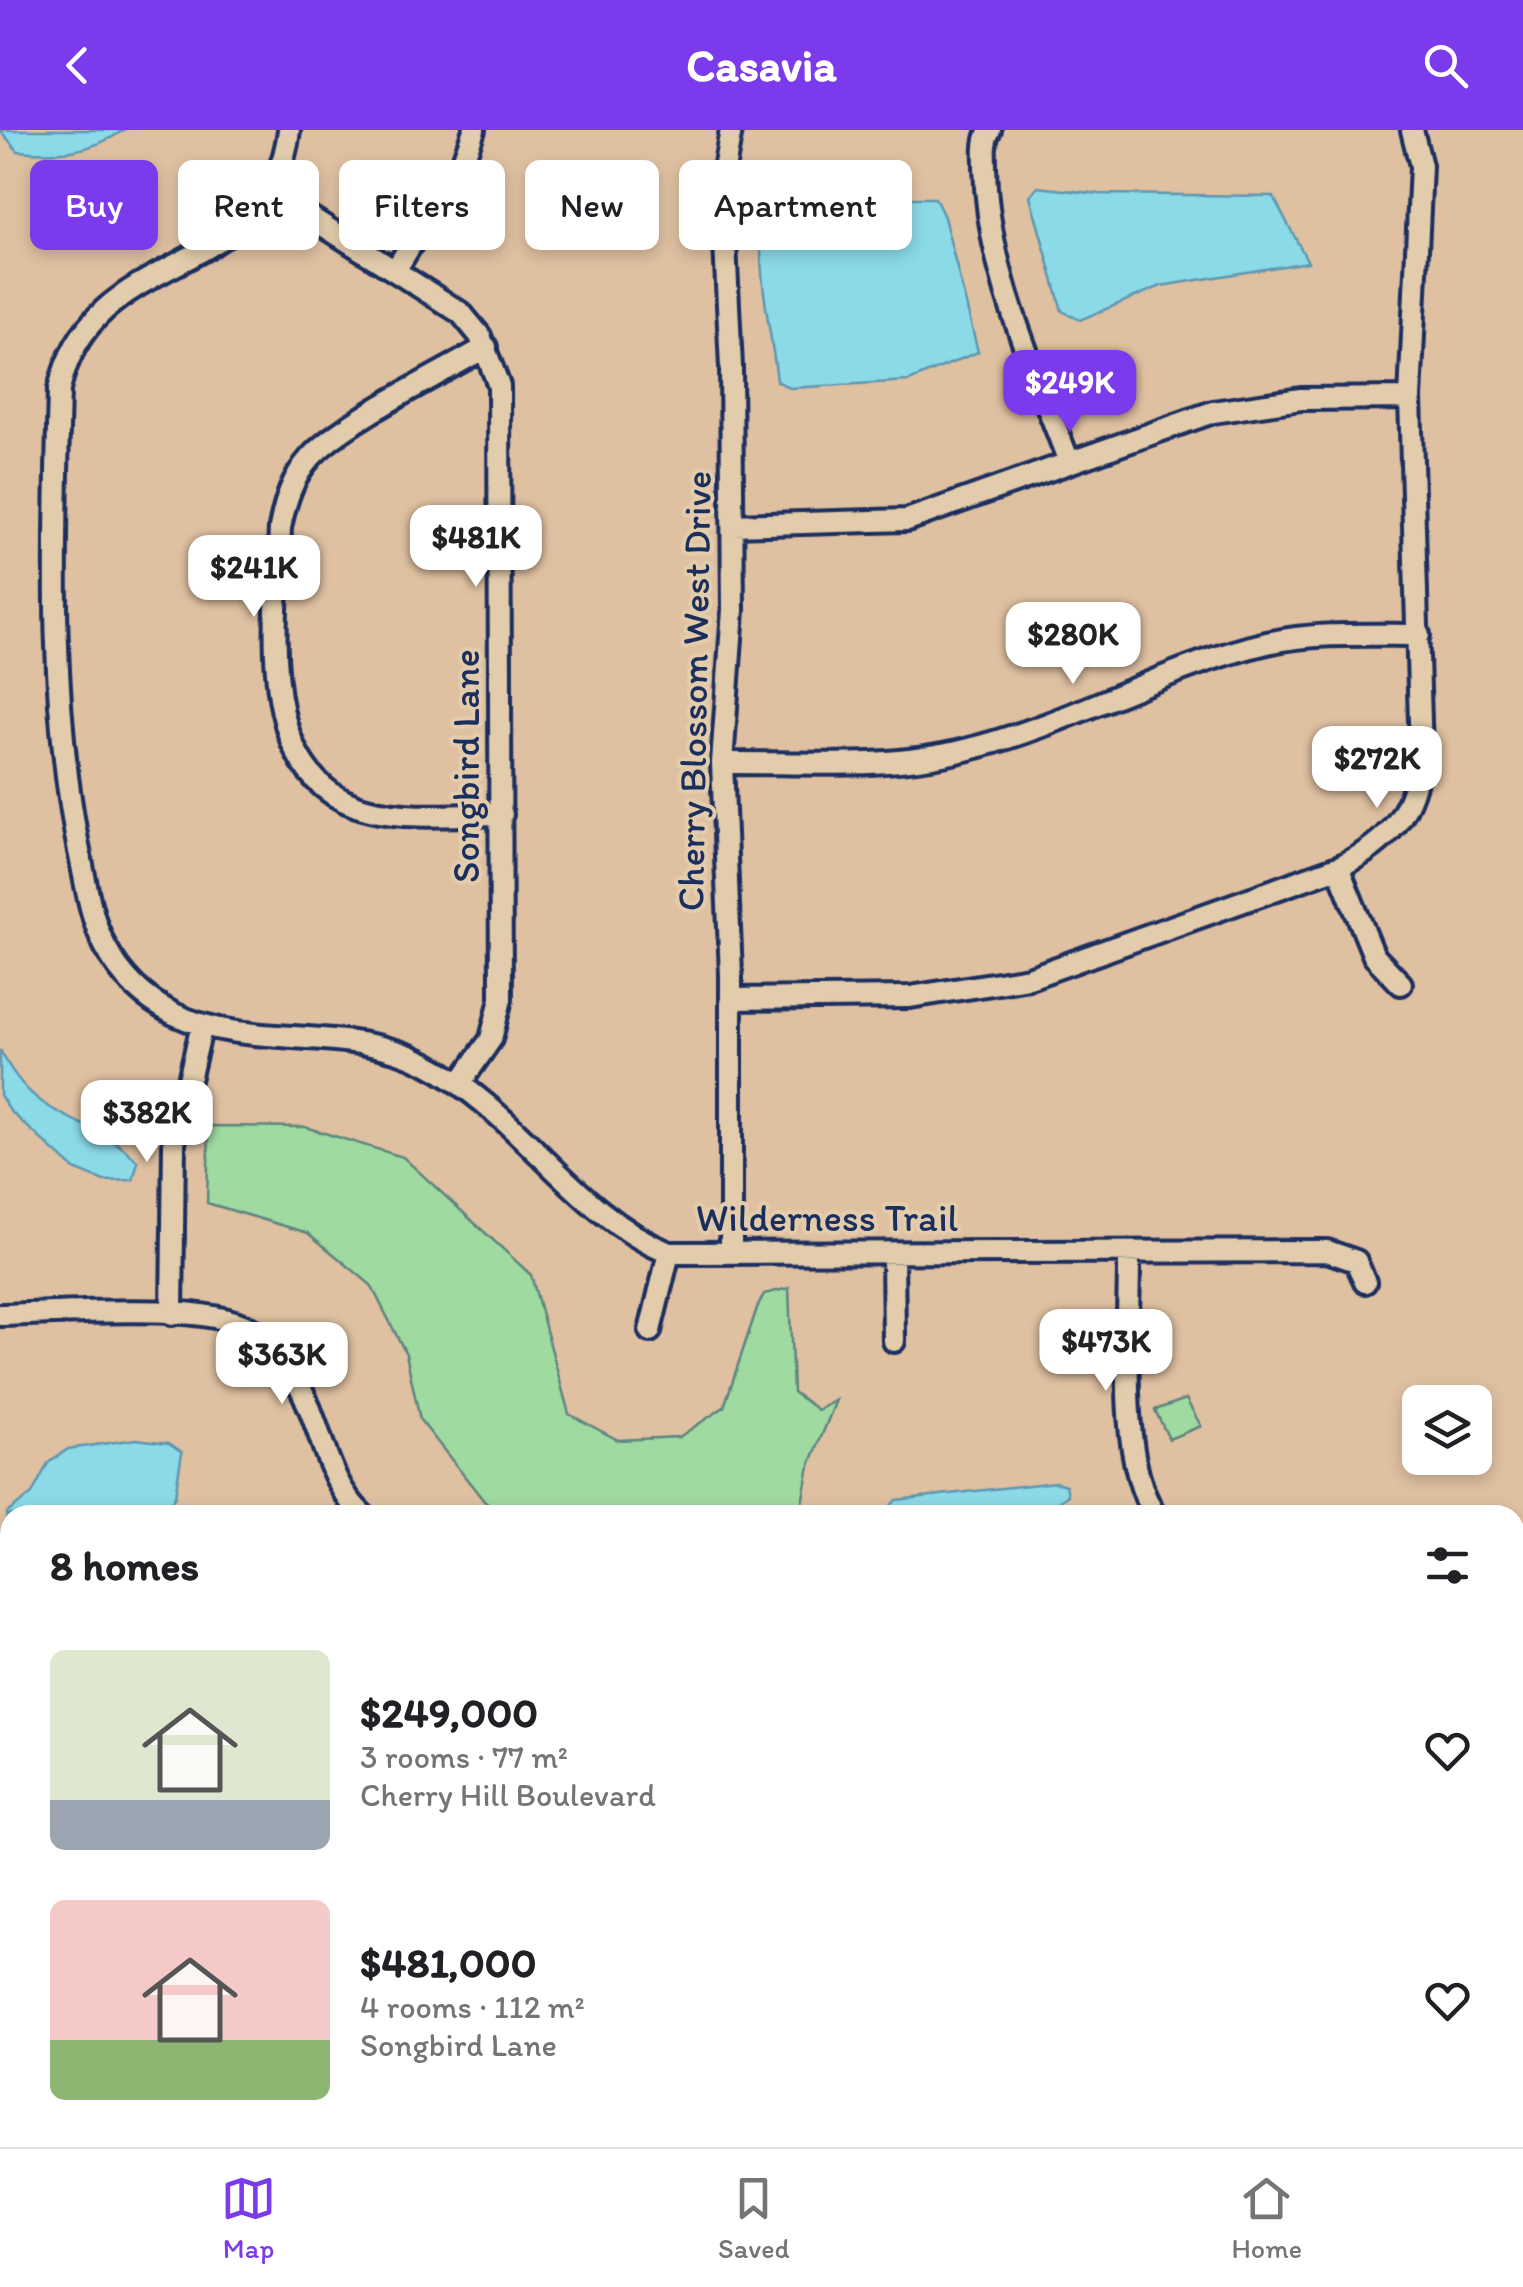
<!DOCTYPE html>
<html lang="en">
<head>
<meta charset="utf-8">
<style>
	body { margin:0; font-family:Itim,sans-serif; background:#f6f6f6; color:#202124; height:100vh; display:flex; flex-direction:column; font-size:38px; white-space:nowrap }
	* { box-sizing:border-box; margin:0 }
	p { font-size:32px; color:#757577 }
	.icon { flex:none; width:55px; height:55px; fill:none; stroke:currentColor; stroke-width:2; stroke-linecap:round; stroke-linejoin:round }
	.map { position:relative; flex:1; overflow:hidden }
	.sheet { position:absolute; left:0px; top:1375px; width:1525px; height:642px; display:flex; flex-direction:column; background:#fff; border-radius:30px 30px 0 0; box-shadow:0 5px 15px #0003 }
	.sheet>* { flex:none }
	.top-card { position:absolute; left:30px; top:30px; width:1000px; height:90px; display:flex; gap:20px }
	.buttons { position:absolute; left:1402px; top:1255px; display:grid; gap:20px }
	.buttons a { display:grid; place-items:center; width:90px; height:90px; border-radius:15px; background:#fff; box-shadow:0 5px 15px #0003; font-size:50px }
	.price { position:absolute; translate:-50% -85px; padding:0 22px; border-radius:20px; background:#fff; color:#222; font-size:32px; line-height:65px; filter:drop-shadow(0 2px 5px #0008) }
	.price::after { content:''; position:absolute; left:50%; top:60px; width:30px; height:22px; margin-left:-15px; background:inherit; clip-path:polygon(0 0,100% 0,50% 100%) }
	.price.on { background:#7c3aed; color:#fff }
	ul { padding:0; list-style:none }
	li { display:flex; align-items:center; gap:30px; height:250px; padding:0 50px }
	li span { display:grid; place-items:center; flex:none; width:280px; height:200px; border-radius:15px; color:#555 }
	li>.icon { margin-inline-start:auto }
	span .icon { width:120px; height:120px; fill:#fffc; stroke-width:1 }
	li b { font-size:42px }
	h2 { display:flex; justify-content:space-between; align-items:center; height:120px; padding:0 50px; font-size:42px }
	.tag { padding:0 35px; border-radius:15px; background:#fff; box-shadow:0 5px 15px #0003; font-size:35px; line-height:90px }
	.tag.on { background:#7c3aed; color:#fff }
	header { display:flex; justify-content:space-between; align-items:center; height:130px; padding:0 50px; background:#7c3aed; color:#fff; font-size:45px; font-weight:700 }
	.tab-bar { display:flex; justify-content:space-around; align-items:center; height:140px; border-top:2px solid #e0e0e0; background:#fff; font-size:28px; color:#757577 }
	.tab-bar a { display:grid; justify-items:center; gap:5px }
	.tab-bar .on { color:#7c3aed }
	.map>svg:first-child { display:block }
	.green { fill:#9fdaa0; stroke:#5d847f; stroke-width:2.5 }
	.water { fill:#8bdae7; stroke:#5e96b0; stroke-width:2.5 }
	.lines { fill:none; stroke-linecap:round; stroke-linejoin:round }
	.service-casing { stroke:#1b2f5e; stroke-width:18 }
	.minor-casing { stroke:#1b2f5e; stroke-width:28 }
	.service { stroke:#e2ccab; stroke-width:10 }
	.minor { stroke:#e2ccab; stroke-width:20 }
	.labels { text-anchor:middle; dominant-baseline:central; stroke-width:8; stroke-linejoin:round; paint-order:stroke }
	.street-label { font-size:38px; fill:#1b2f5e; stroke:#e2ccab }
</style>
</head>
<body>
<header><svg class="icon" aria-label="back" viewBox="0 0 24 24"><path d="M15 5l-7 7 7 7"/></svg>Casavia<svg class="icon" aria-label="search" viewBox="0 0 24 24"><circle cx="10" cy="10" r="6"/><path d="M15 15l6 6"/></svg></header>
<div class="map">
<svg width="1523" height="2017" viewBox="0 0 1523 2017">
	<rect width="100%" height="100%" fill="#dfc0a1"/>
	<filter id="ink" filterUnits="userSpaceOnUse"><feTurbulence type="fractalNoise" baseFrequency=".01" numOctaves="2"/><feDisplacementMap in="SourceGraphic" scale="20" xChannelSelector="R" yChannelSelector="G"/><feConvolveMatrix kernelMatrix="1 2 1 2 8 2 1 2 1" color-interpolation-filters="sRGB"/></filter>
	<g filter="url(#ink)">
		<path class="green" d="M 209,996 L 305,997 L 403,1027 L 531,1145 L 569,1284 L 618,1310 L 679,1307 L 724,1277 L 757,1178 L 764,1164 L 789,1158 L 793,1262 L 818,1280 L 836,1270 L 808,1340 L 800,1385 L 503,1385 L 485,1372 L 420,1290 L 406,1224 L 371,1155 L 308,1103 L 207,1073 Z
			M 1186,1269 L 1201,1296 L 1169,1309 L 1155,1280 Z"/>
		<path class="water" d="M 0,0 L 124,0 C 90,23 59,25 18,21 Z
			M 1038,57 L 1100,64 L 1273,66 L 1308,132 L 1161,156 L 1080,190 L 1062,181 L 1030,66 Z
			M 770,68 L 935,68 L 944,87 L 978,222 L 909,251 L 790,258 L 777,251 C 771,194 749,121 770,68 Z
			M 0,920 C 41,1000 89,980 138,1032 L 133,1050 L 104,1051 L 74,1039 L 10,981 L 0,965 Z
			M 136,1309 L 169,1313 L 182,1322 L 175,1366 L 164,1385 L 10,1385 L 9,1399 L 7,1383 L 32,1364 L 48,1333 L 68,1319 Z
			M 1055,1352 L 1066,1355 L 1068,1365 L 1043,1385 L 883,1385 L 896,1370 Z
			M 10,1428 L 10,1565 L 0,1567 L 0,1430 Z"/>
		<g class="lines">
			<defs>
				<path id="service" d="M 745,2017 L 790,2010"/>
				<path id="minor" d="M 289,0 C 270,157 91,111 59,260 C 55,414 49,570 79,721 C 86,753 90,787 105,816 C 120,845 144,869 174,884 C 251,921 348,893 425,933 C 518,980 572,1083 669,1123 L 1327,1121 L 1356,1131 L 1365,1152
					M 990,0 C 983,11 985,24 985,37 C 987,141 1033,236 1069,332
					M 272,63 L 461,183 L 480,206 L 499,256 L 501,869 L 491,909 L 461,952
					M 396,139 L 463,31 L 474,0
					M 486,217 C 443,243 340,293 310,328 C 292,348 285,372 280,398 C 277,489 251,652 370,680 C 412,690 459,684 502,684
					M 733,395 L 907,390 L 1213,282 L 1301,269 L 1410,268
					M 722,633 C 802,632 888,640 965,620 C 1069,595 1164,537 1267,513 C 1317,502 1369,505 1419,505
					M 1338,737 L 1374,826 L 1401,854
					M 731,869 L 910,867 L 1029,848 L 1338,737 C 1390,713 1414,682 1421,624 L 1410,268 L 1421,36 L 1412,0
					M 1129,1122 C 1130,1193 1116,1327 1155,1385
					M 731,1123 L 731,845 L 722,633 L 733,480 L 731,237 L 722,51 L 731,0
					M 893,1123 L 894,1211
					M 172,1184 L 174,1013 L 202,895
					M 0,1185 C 60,1184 203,1171 251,1199 C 277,1214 291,1236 303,1263 C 323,1304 328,1353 363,1385
					M 650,1201 L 669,1123
					M 0,1660 L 10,1660
					M 0,1893 L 10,1893
					M 790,2008 L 794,2017
					M 1370,2008 L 1370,2017"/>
			</defs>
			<use href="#service" class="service-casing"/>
			<use href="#minor" class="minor-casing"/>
			<use href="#service" class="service"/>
			<use href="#minor" class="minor"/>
		</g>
	</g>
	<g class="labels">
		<g class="street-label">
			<text transform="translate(694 561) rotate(-89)">Cherry Blossom West Drive</text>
			<text transform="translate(466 636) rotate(-90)">Songbird Lane</text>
			<text x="827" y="1088">Wilderness Trail</text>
		</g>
	</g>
</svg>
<div class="buttons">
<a><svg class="icon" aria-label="layers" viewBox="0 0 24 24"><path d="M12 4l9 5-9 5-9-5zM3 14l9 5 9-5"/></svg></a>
</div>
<b class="price on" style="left:1070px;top:305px">$249K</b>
<b class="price" style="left:476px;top:460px">$481K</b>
<b class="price" style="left:254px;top:490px">$241K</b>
<b class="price" style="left:1073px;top:557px">$280K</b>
<b class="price" style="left:1377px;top:681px">$272K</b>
<b class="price" style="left:147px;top:1035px">$382K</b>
<b class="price" style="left:1106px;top:1264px">$473K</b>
<b class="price" style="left:282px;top:1277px">$363K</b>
<div class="top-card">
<a class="tag on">Buy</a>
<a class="tag">Rent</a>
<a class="tag">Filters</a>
<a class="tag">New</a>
<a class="tag">Apartment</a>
</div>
<section class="sheet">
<h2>8 homes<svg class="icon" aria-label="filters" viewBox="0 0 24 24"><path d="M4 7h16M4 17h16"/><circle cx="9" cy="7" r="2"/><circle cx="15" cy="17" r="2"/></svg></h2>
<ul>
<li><span style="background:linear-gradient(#dfe7d0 75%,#9aa5b1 0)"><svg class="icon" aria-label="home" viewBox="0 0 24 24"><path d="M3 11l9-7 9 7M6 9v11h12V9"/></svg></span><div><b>$249,000</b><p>3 rooms · 77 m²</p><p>Cherry Hill Boulevard</p></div><svg class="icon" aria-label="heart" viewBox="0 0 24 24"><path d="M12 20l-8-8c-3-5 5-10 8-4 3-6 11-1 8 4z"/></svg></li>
<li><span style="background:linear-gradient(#f6c9c9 70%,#8fb573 0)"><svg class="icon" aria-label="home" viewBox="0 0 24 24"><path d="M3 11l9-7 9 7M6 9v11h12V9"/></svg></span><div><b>$481,000</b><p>4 rooms · 112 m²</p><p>Songbird Lane</p></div><svg class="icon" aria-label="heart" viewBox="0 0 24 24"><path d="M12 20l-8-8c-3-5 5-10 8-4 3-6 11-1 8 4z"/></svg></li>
</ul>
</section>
</div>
<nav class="tab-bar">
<a class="on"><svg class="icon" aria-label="map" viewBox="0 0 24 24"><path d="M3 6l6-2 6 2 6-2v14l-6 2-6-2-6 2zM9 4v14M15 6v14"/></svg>Map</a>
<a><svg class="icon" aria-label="saved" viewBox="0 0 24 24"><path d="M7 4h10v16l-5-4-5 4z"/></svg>Saved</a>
<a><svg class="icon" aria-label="home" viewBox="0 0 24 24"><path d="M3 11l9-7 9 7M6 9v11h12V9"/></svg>Home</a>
</nav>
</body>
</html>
